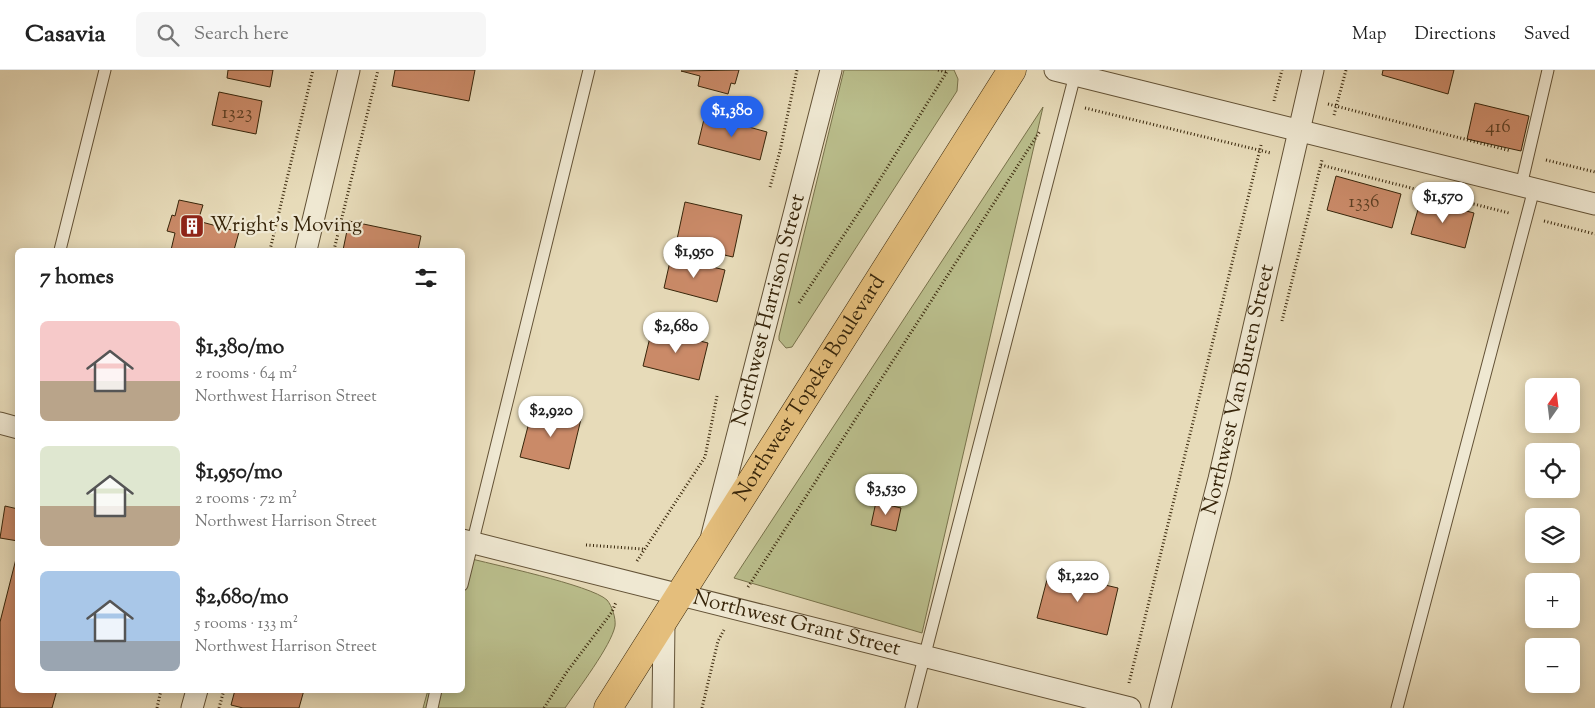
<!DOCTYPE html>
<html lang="en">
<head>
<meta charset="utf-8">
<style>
	body { margin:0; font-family:"Sorts Mill Goudy",serif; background:#f6f6f6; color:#222; height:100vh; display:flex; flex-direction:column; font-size:19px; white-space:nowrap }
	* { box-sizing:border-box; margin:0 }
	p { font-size:16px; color:#767676 }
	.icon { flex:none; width:28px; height:28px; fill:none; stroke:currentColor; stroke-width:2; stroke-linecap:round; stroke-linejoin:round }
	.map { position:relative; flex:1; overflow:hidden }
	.panel { position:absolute; left:15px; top:178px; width:450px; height:445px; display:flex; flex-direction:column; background:#fff; border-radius:8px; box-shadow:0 2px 12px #0003 }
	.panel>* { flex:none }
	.needle { width:32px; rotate:14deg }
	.fabs { position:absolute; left:1525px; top:308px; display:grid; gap:10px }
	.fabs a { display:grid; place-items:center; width:55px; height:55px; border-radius:8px; background:#fff; box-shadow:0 2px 12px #0003; font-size:25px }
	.price { position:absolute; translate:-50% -42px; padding:0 11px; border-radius:18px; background:#fff; color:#222; font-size:16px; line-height:32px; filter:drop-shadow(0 1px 2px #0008) }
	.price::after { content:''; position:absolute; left:50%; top:30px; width:15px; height:11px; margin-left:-8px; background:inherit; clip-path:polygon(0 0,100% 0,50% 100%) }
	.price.active { background:#2563eb; color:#fff }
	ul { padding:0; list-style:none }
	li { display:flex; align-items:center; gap:15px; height:125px; padding:0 25px }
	li span { display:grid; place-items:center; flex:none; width:140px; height:100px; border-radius:8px; color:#555 }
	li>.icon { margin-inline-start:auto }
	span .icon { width:60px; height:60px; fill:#fffc; stroke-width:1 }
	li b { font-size:21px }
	h2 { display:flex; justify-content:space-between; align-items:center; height:60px; padding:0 25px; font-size:21px }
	header { display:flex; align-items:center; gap:30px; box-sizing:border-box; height:70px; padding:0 25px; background:#fff; border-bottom:1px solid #e0e0e0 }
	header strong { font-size:24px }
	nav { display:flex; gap:28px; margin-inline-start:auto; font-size:18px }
	.search { width:350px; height:45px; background:#f6f6f6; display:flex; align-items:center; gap:12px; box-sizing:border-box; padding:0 18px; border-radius:8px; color:#767676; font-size:19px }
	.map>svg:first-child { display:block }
	.green { fill:#babe8c; stroke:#78724b }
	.building { fill:#ca8a68; stroke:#37250a }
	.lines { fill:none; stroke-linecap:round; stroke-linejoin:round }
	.service-casing { stroke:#635236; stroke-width:13 }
	.minor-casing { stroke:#635236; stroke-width:23 }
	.primary-casing { stroke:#37250a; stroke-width:29 }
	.path { stroke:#37250a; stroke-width:3; stroke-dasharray:1 2.5; stroke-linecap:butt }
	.service { stroke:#efe8d2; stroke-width:11 }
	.minor { stroke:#efe8d2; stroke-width:21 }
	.primary { stroke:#e4be7c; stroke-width:28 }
	.labels { text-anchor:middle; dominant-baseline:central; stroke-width:4.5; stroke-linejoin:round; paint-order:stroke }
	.number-label { font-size:19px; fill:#5c3e22 }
	.poi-label { font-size:21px; fill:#37250a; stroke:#efe8d2; text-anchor:start }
	.street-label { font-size:21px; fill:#37250a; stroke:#efe8d2 }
</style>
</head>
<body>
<header>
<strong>Casavia</strong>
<div class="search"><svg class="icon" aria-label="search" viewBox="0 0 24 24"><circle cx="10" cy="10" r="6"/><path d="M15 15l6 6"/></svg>Search here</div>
<nav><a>Map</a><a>Directions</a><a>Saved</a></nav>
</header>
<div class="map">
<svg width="1595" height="638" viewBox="0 0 1595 638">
	<rect width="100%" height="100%" fill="#e7dbb9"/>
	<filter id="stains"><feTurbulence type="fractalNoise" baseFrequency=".004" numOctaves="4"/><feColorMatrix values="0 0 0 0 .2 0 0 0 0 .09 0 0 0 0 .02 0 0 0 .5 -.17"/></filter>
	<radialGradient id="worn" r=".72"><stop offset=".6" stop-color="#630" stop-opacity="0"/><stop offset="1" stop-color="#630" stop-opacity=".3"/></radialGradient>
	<path class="green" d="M 844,0 L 954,0 L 958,9 L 957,21 L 792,277 L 786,278 L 779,270 L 779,266 Z
		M 1043,37 L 922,563 L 734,508 Z
		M 464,487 C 490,494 591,515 607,530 C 612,536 616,548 615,556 C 611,576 578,619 565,638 L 423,638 L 428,620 L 462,620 Z"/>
	<path class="building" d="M 228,0 L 273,0 L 270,17 L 227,8 Z
		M 395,0 L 475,0 L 469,31 L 392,16 Z
		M 739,0 L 735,14 L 731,13 L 728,24 L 698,16 L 700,6 L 681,1 Z
		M 1383,0 L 1454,0 L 1448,24 L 1382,5 Z
		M 219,22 L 262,31 L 256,64 L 212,55 Z
		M 1475,33 L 1529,46 L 1521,81 L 1467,69 Z
		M 705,45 L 767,62 L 760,90 L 698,74 Z
		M 1336,106 L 1401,124 L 1392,158 L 1327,140 Z
		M 1421,129 L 1474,143 L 1465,178 L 1411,164 Z
		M 179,130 L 203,135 L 198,151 L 239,162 L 234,180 L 171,180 L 175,163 L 167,161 L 172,145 L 175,146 Z
		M 685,132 L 742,145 L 733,187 L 676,174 Z
		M 349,151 L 421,166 L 418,180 L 343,180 Z
		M 671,187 L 725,200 L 717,232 L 664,218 Z
		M 652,259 L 708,273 L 699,310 L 643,296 Z
		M 533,337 L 581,349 L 569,399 L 520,387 Z
		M 876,432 L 901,438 L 896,461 L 871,455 Z
		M 5,436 L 18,439 L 18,471 L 0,468 Z
		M 18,481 L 18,620 L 57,620 L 52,638 L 0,638 L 0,552 Z
		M 1049,502 L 1118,518 L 1107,565 L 1037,548 Z
		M 235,620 L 304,620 L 299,638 L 243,638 L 231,635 Z"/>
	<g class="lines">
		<defs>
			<path id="service" d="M 1521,116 L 1548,0
				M 60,180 L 105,0
				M 462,515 L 589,0
				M 432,638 L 436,620
				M 911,638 L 1075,5
				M 1397,638 L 1534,119"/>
			<g id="minor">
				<path d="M 1055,0 L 1595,134"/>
				<path d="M 306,180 L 349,0"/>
				<path d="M 0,353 L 18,358"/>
				<path id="s1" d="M 712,465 L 831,0"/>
				<path id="s2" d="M 462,470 L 1130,638"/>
				<path d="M 192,638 L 197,620"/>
				<path d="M 663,638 L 664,552"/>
				<path id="s3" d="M 1160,638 L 1219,409 L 1313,0"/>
			</g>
			<g id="primary">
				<path id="s4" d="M 608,638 L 1012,0"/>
			</g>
		</defs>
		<use href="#service" class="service-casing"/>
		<use href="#minor" class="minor-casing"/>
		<use href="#primary" class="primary-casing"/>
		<path class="path" d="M 938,0 L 946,2
			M 1274,31 L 1282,0
			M 1328,34 L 1511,81
			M 1085,38 L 1271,83
			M 1334,45 L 1346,0
			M 1546,90 L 1595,102
			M 1321,95 L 1509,143
			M 770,117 L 780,81 L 797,0
			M 1544,151 L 1595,164
			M 270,180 L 313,0
			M 334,180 L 378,0
			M 799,233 L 867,130 L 948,0
			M 1282,251 L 1322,90
			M 586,475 L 643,479
			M 637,491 L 705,387 L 717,326
			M 748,517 L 1040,61
			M 1129,613 L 1261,75
			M 157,638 L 161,620
			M 219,638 L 224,620
			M 544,638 L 566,603 L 612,542 L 616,532
			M 702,638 L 718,571 L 724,560"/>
		<use href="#service" class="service"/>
		<use href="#minor" class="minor"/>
		<use href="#primary" class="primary"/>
	</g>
	<defs>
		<symbol id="building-square" viewBox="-11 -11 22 22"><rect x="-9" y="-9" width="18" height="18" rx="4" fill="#8f2418" stroke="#efe8d2"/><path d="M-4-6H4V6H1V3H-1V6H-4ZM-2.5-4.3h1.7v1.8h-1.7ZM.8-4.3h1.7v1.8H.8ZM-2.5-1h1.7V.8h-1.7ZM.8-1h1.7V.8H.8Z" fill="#fff"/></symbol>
	</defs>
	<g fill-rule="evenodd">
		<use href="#building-square" x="178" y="142" width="28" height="28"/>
	</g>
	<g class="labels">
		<g class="number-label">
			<text x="237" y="43">1323</text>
			<text x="1498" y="57">416</text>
			<text x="1364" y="132">1336</text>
		</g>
		<g class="poi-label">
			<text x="210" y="156">Wright's Moving</text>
		</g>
		<g class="street-label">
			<text stroke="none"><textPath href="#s1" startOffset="232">Northwest Harrison Street</textPath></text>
			<text stroke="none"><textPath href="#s4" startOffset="378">Northwest Topeka Boulevard</textPath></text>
			<text stroke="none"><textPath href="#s3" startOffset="328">Northwest Van Buren Street</textPath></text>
			<text stroke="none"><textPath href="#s2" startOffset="345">Northwest Grant Street</textPath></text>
		</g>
	</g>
	<rect width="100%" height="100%" filter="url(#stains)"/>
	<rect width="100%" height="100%" fill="url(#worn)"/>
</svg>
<div class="fabs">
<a><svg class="needle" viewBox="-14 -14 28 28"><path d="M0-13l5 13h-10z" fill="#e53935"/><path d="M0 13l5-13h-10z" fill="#767676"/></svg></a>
<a><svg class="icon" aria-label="locate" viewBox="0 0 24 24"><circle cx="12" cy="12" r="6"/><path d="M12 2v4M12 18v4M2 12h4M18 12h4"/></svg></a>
<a><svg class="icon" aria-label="layers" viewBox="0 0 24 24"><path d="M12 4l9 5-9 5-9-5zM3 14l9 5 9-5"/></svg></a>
<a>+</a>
<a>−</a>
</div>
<b class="price active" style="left:732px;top:68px">$1,380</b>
<b class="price" style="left:1443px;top:154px">$1,570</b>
<b class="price" style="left:694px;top:209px">$1,950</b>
<b class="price" style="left:676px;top:284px">$2,680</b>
<b class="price" style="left:551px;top:368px">$2,920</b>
<b class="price" style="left:886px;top:446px">$3,530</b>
<b class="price" style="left:1078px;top:533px">$1,220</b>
<section class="panel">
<h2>7 homes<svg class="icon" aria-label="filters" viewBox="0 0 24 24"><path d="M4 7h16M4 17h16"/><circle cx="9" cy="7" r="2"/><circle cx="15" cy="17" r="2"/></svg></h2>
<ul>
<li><span style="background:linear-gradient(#f6c9c9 60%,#b9a48a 0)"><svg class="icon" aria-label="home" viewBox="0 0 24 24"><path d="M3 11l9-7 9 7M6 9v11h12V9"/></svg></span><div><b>$1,380/mo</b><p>2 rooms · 64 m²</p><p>Northwest Harrison Street</p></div></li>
<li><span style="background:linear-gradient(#dfe7d0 60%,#b9a48a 0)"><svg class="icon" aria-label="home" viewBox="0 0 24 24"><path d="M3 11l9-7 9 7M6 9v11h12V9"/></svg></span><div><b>$1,950/mo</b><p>2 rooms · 72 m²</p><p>Northwest Harrison Street</p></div></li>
<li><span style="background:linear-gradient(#a9c7e8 70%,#9aa5b1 0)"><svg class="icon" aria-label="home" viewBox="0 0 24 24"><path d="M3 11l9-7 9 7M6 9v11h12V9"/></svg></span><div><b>$2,680/mo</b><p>5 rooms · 133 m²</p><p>Northwest Harrison Street</p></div></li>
</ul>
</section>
</div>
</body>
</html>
